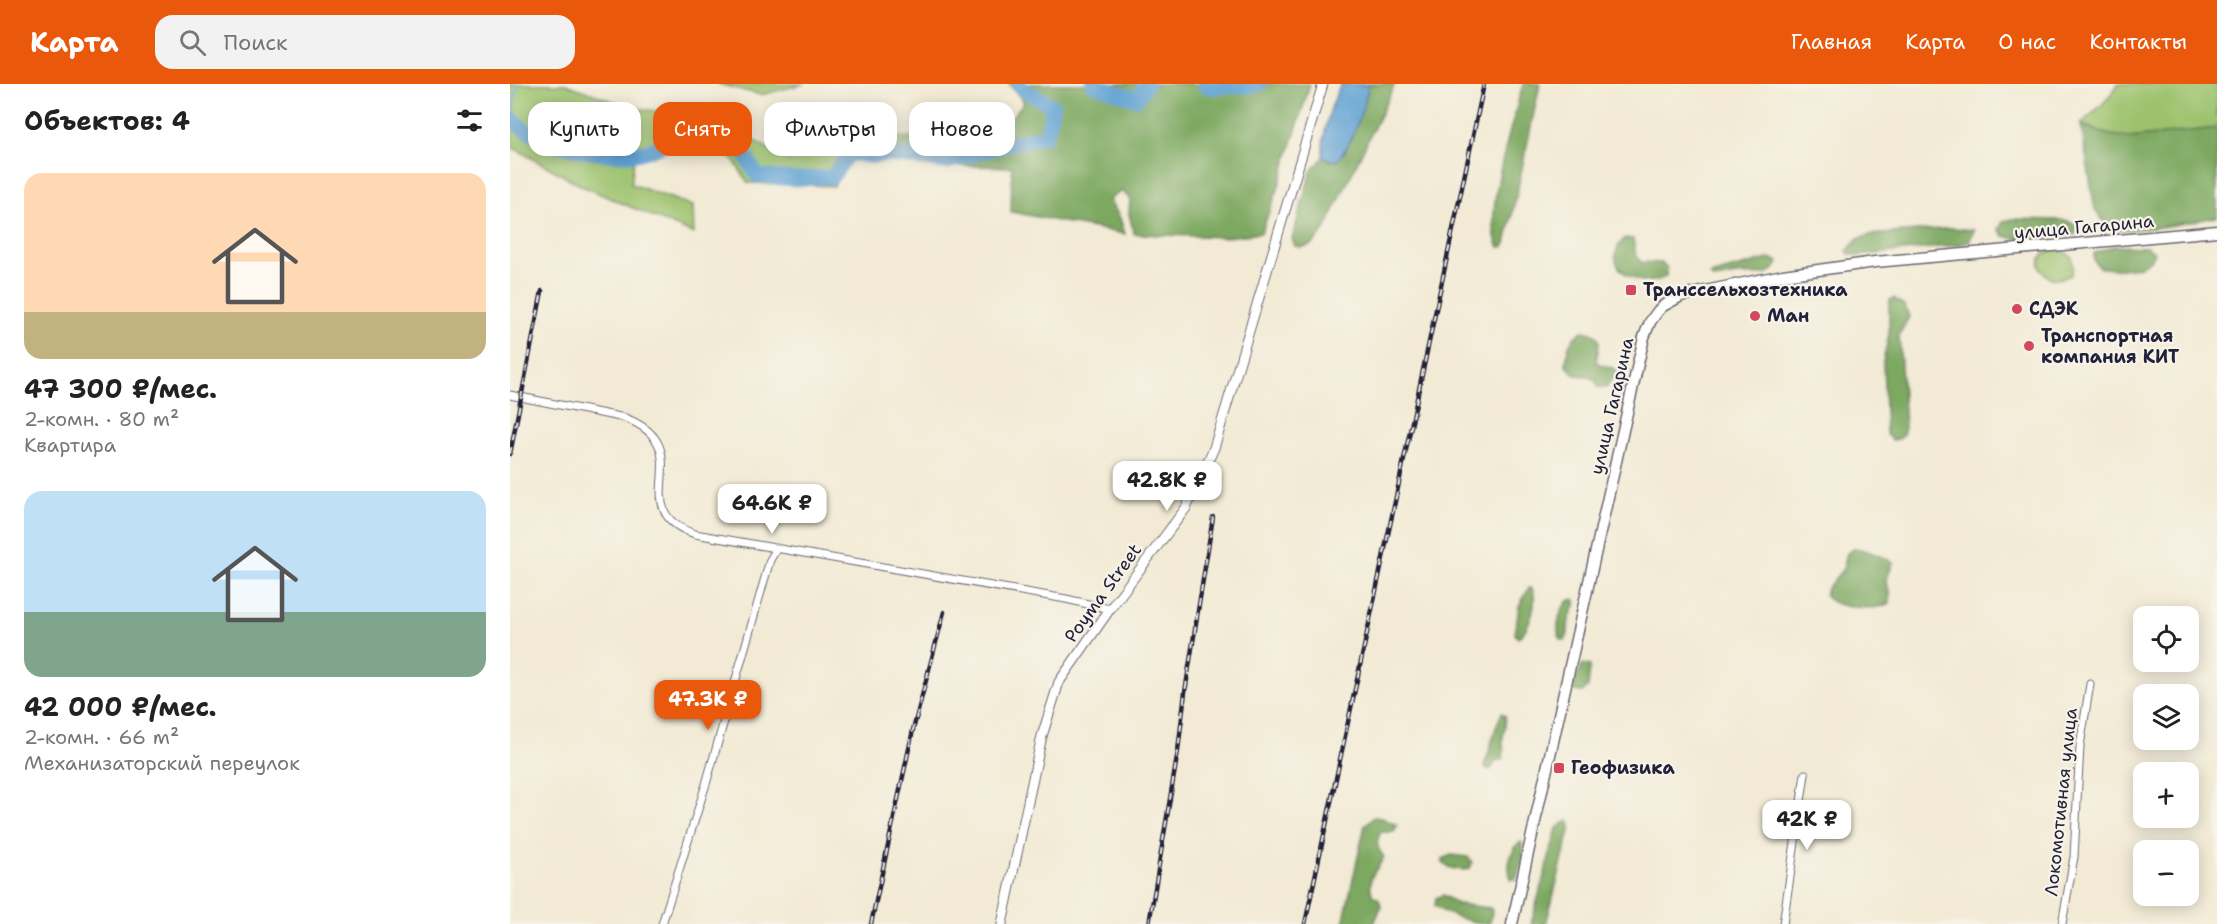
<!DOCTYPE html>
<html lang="ru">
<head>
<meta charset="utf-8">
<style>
	body { margin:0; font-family:"Shantell Sans",sans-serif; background:#f2f2f2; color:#222; height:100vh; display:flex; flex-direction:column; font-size:22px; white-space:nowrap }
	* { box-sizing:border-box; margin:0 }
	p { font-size:20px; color:#767676 }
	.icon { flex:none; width:33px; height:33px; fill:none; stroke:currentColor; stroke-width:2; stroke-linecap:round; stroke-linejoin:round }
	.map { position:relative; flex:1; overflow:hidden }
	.sheet { display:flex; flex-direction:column; background:#fff; width:510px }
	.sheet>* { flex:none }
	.hud { position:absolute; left:18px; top:18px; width:570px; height:54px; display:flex; gap:12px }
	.controls { position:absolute; left:1623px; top:522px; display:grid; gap:12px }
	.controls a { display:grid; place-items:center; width:66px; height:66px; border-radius:12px; background:#fff; box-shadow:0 3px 15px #0003; font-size:30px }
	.price { position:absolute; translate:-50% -51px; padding:0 14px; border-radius:12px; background:#fff; color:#222; font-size:20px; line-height:39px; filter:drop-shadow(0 2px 3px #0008) }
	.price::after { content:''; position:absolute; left:50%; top:36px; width:18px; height:14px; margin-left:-9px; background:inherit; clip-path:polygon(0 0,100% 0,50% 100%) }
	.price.current { background:#ea580c; color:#fff }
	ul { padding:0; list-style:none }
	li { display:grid; align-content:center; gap:12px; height:318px; padding:0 24px }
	li span { display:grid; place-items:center; height:186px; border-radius:18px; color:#555 }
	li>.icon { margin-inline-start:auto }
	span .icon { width:108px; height:108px; fill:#fffc; stroke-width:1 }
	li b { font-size:26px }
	h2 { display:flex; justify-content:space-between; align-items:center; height:72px; padding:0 24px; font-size:26px }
	.tag { padding:0 21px; border-radius:18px; background:#fff; box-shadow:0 3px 15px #0003; font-size:21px; line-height:54px }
	.tag.current { background:#ea580c; color:#fff }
	header { display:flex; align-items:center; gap:36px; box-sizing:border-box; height:84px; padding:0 30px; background:#ea580c; color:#fff }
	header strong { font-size:28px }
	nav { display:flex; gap:33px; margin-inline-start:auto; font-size:21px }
	.search { width:420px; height:54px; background:#f2f2f2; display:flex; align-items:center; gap:15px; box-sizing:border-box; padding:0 21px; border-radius:18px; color:#767676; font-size:22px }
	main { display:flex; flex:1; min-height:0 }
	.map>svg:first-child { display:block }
	.green { fill:#9cc26d; stroke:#5f7254; stroke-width:1.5 }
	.forest { fill:#7da860; stroke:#50654e; stroke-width:1.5 }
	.water { fill:#5fa1d3; stroke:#406287; stroke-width:1.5 }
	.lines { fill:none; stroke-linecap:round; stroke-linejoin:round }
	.stream { stroke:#5fa1d3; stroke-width:2 }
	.river { stroke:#5fa1d3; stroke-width:15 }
	.street-casing { stroke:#6b6871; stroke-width:9 }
	.secondary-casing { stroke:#6b6871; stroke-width:11 }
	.primary-casing { stroke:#6b6871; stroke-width:13 }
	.street { stroke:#fff; stroke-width:7 }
	.secondary { stroke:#fff; stroke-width:9 }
	.primary { stroke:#fff; stroke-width:10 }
	.rail-casing { stroke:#22223b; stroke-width:4.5 }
	.rail { stroke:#f7f3e8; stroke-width:2; stroke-dasharray:7; stroke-linecap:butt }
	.poi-dot { fill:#d1495b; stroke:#f7f3e8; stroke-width:2 }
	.labels { text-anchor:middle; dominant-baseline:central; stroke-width:4.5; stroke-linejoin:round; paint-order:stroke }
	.street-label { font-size:18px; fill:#22223b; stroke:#f7f3e8 }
	.poi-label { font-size:18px; font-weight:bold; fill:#22223b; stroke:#f7f3e8; text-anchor:start }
</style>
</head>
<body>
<header>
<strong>Карта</strong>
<div class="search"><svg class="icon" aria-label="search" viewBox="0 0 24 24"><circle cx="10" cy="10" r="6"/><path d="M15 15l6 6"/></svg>Поиск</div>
<nav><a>Главная</a><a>Карта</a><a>О нас</a><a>Контакты</a></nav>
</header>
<main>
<section class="sheet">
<h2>Объектов: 4<svg class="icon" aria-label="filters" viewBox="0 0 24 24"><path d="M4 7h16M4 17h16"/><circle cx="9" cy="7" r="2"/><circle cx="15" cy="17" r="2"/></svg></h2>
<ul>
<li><span style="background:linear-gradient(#ffd9b3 75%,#c2b280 0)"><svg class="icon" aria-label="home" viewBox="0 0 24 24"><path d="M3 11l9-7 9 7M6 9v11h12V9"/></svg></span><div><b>47 300 ₽/мес.</b><p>2-комн. · 80 m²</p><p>Квартира</p></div></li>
<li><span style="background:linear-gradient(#bfe0f5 65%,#7fa58c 0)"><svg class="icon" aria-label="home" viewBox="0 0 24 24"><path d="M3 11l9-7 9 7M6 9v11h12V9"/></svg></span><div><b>42 000 ₽/мес.</b><p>2-комн. · 66 m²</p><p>Механизаторский переулок</p></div></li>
</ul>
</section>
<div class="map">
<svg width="1707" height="840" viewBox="0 0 1707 840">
	<rect width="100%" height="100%" fill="#f7f3e8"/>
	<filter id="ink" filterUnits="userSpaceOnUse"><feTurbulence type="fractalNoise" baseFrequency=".0167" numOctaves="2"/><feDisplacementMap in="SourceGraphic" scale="12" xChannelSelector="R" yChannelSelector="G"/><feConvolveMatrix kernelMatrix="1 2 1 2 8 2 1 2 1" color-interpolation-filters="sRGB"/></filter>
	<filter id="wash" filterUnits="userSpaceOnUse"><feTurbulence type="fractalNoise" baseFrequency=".008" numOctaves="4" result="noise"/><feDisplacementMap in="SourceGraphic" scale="24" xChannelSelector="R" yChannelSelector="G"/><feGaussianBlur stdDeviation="1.35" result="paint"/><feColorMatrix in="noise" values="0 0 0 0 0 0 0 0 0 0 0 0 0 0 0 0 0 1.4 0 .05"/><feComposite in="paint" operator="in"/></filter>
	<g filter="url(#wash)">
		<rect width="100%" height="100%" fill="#f2ead4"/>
		<path class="green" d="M 0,0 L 55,0 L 123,24 L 176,31 L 234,51 L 282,78 L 350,54 L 352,73 L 338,77 L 324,102 L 238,99 L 223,75 L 185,59 L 124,76 L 121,100 L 183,122 L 184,150 L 74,103 L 0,62 Z
			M 208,0 L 294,0 L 251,11 Z
			M 1607,0 L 1707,0 L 1707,44 L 1620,54 L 1596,50 L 1571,40 C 1581,30 1604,12 1607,0 Z
			M 1549,165 L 1562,173 L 1563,183 L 1561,191 C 1530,206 1515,168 1549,165 Z"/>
		<path class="forest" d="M 499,0 L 800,0 L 768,105 L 751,149 L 716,153 L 624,150 L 619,130 L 620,115 L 612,107 L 599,115 L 610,134 L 615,150 L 501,128 L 502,83 L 426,81 L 352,73 L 350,54 L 418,53 L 490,48 L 514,18 Z
			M 858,0 L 885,0 L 815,145 C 806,157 801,166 785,162 L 782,155 L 801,87 L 813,74 L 821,77 L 835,68 L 849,33 Z
			M 1013,0 L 1030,0 L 996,160 L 993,163 L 989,163 C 971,134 1004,34 1013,0 Z
			M 1571,41 L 1596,50 L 1620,54 L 1707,44 L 1707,133 C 1681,137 1621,152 1598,143 L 1585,126 Z
			M 1501,135 L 1550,136 L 1558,137 L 1567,142 L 1566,150 L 1511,156 L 1494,152 L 1489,145 L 1493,138 Z
			M 1442,144 L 1464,146 L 1459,158 L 1447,161 L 1348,172 L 1339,170 L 1337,167 L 1348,155 L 1360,151 Z
			M 1115,154 L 1123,155 L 1126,171 L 1131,178 L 1151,179 L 1157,184 L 1156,192 C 1134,209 1085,183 1115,154 Z
			M 1603,162 L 1637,163 L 1644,168 C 1640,188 1606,185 1590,184 L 1584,177 L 1584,169 Z
			M 1261,174 L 1268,178 C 1263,196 1240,189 1226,191 C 1218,192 1211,195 1203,195 L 1200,191 Z
			M 1384,214 L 1395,222 L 1399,233 L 1389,251 L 1395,343 L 1393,351 L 1389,355 L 1382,356 L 1376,350 L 1373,278 L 1379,249 L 1379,220 L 1380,216 Z
			M 1073,247 C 1095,250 1089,261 1086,277 C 1093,285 1104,280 1109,291 L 1100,297 L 1096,304 L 1088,303 L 1085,296 L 1077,292 L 1065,291 L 1056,281 C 1057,264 1059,255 1073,247 Z
			M 1345,464 C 1356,466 1374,472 1383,479 L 1376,497 L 1380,509 L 1380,519 C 1366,527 1325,525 1315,512 L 1317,504 L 1333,485 L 1337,469 Z
			M 1019,504 L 1022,504 C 1029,517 1019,545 1008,554 L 1005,550 L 1009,522 Z
			M 1063,515 L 1066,517 C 1065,524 1061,529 1059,536 C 1057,544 1060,550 1055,556 L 1051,556 C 1044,545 1050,519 1063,515 Z
			M 1073,580 L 1080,582 L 1078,603 L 1072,608 L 1064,607 L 1064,598 Z
			M 992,629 L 995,631 C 997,639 994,645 993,653 C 992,661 995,667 993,675 L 986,677 L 981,685 L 976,685 L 974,681 C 982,664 983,645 992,629 Z
			M 864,733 L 872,734 L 887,741 L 884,748 L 871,748 C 865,759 867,764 874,773 C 866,789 857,790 862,811 L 869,815 L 871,823 L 864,840 L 833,840 L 855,741 Z
			M 1057,737 L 1060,739 L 1060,747 L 1036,840 L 1021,840 L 1047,744 Z
			M 1011,758 L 1013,761 L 1014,772 L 1006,795 L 1001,795 C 997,784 999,765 1011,758 Z
			M 941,771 L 958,773 L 962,778 L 960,785 C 951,787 939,785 933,779 L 933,775 Z
			M 933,811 L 947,820 L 980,824 L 982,827 L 980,839 C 965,840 937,832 925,822 L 926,814 Z"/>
		<path class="water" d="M 831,0 L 859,1 C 853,26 844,57 827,77 L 813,74 C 811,51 821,20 831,0 Z"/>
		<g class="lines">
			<path class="stream" d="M 1,34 L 8,0"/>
			<path class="river" d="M 583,0 L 626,15 L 637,0
				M 694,0 L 698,3 L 738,2 L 750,0
				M 0,32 C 23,61 88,74 124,70 C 142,68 171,53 188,46 L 211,62 L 229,60 L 247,92 L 285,95 L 322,93 L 339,69 L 361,72 L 377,70 L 437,78 L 502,59 L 536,52 L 543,22 L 511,4 L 509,0"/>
		</g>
	</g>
	<g filter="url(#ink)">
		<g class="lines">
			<defs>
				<path id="street" d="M 0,311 L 115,334 C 194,364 111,426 185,450 L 556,515 L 600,525
					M 152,840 L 196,700 L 260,476 L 267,464
					M 1273,840 L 1295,690
					M 1552,840 L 1564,773 L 1570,662 L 1580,600"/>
				<path id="secondary" d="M 492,840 L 532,652 L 549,598 L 600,525 L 676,424 L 704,364 L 813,0"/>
				<path id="primary" d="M 1002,840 L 1134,253 L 1140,238 L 1148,227 L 1153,222 L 1171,212 L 1273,191 L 1365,178 L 1707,147"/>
			</defs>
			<use href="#street" class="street-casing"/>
			<use href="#secondary" class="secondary-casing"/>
			<use href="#primary" class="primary-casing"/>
			<use href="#street" class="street"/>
			<use href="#secondary" class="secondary"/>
			<use href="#primary" class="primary"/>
			<defs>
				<path id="rail" d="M 0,370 L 32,207
					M 361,840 L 403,646 L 434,528
					M 639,840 L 668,667 L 675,608 L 703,433
					M 795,840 L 974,0"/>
			</defs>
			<use href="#rail" class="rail-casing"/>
			<use href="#rail" class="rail"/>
		</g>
	</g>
	<g class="poi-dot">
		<rect x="1115" y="200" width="12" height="12" rx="3"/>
		<circle cx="1507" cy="225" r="6"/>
		<circle cx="1245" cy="232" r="6"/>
		<circle cx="1519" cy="262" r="6"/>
		<rect x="1043" y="678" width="12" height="12" rx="3"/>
	</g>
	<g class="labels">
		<g class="street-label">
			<text transform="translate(1574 143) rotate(-5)">улица Гагарина</text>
			<text transform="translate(1102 322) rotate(-77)">улица Гагарина</text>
			<text transform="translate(593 509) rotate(-54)">Poyma Street</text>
			<text transform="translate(1551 718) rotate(-84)">Локомотивная улица</text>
		</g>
		<g class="poi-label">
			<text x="1133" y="206">Транссельхозтехника</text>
			<text x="1519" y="225">СДЭК</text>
			<text x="1257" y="232">Ман</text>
			<text x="1531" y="252">Транспортная<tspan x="1531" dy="21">компания КИТ</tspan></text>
			<text x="1061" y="684">Геофизика</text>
		</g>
	</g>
</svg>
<div class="controls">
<a><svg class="icon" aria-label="locate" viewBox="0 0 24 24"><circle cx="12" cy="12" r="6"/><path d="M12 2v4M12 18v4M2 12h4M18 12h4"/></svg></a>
<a><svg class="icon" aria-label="layers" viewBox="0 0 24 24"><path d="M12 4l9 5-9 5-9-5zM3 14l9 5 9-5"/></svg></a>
<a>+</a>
<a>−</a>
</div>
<b class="price" style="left:657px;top:428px">42.8K ₽</b>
<b class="price" style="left:262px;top:451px">64.6K ₽</b>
<b class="price current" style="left:198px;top:647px">47.3K ₽</b>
<b class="price" style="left:1297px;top:767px">42K ₽</b>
<div class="hud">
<a class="tag">Купить</a>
<a class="tag current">Снять</a>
<a class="tag">Фильтры</a>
<a class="tag">Новое</a>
</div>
</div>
</main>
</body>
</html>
